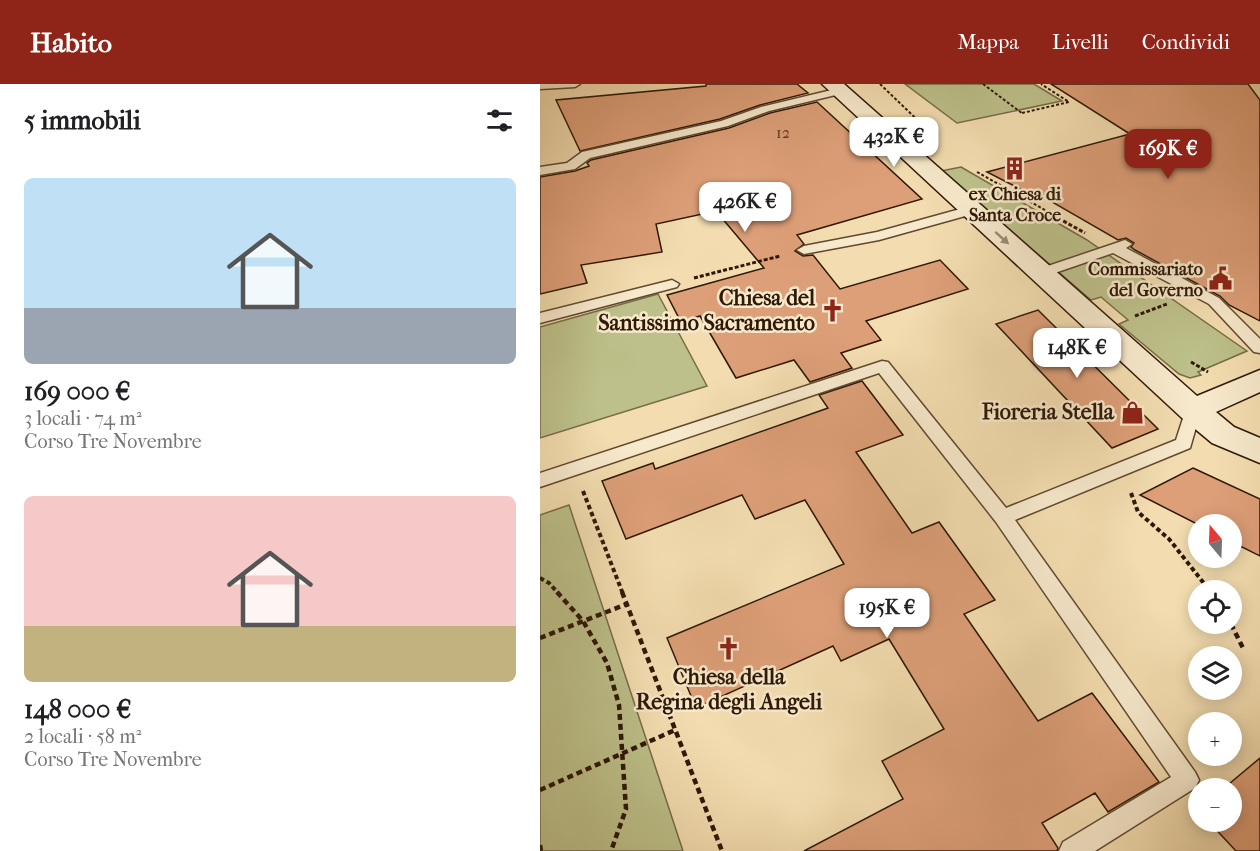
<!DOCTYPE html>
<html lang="it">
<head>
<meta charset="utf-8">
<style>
	body { margin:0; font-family:"IM FELL French Canon",serif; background:#f6f6f6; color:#202124; height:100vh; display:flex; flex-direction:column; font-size:22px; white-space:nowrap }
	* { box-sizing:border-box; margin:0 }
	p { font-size:20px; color:#757577 }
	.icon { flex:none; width:33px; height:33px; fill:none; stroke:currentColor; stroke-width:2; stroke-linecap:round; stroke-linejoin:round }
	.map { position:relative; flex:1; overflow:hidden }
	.sheet { display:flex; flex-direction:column; background:#fff; width:540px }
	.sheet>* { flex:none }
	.needle { width:39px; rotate:341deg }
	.controls { position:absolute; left:648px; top:430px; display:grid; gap:12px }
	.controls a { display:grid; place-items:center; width:54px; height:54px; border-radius:50%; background:#fff; box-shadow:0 3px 15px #0003; font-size:30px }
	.price { position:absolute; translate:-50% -51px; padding:0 14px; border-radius:12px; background:#fff; color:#222; font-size:20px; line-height:39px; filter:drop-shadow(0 2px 3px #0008) }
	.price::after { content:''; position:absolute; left:50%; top:36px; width:18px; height:14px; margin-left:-9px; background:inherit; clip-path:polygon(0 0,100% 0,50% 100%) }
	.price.on { background:#8f2418; color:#fff }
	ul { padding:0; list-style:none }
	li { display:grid; align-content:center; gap:12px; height:318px; padding:0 24px }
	li span { display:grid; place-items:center; height:186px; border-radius:9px; color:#555 }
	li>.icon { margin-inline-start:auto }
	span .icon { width:108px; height:108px; fill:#fffc; stroke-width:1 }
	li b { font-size:26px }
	h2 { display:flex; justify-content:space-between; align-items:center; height:72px; padding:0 24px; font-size:26px }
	header { display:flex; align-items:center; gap:36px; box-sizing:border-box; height:84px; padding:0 30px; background:#8f2418; color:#fff }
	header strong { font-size:28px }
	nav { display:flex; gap:33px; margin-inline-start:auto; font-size:21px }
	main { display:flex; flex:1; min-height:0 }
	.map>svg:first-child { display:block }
	.green { fill:#bdc08a; stroke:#766c48; stroke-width:1.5 }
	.building { fill:#dd9f78; stroke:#2f1806; stroke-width:1.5 }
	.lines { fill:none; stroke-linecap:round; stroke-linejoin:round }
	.lane-casing { stroke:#604930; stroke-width:3 }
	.secondary-casing { stroke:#2f1806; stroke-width:3 }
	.path-far3 { stroke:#2f1806; stroke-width:2; stroke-dasharray:3 2; stroke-linecap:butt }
	.path-far2 { stroke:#2f1806; stroke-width:3; stroke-dasharray:4 2; stroke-linecap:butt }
	.path-far1 { stroke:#2f1806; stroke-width:4; stroke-dasharray:4.5 3; stroke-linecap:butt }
	.path { stroke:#2f1806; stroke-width:4.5; stroke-dasharray:6 4; stroke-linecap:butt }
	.lane { fill:#f7e9cc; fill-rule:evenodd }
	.secondary { fill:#f7e9cc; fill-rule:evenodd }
	.oneway { fill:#9d8b73 }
	.labels { text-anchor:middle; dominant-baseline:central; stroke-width:5; stroke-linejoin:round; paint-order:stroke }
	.far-number-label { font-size:16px; fill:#5a3a22 }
	.far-poi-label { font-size:18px; font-weight:bold; fill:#2f1806; stroke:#f7e9cc }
	.poi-label { font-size:22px; font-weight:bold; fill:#2f1806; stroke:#f7e9cc; text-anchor:end }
</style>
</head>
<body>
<header>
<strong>Habito</strong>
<nav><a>Mappa</a><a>Livelli</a><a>Condividi</a></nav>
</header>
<main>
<section class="sheet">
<h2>5 immobili<svg class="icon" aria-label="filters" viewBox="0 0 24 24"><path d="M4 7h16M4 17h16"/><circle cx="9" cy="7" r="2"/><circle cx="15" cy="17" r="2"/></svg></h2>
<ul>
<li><span style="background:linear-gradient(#bfe0f5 70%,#9aa5b1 0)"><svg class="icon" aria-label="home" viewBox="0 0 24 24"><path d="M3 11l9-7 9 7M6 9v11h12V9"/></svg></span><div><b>169 000 €</b><p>3 locali · 74 m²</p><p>Corso Tre Novembre</p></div></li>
<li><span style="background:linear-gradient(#f6c9c9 70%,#c2b280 0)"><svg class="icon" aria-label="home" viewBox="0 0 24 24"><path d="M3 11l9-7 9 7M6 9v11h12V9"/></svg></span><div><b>148 000 €</b><p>2 locali · 58 m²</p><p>Corso Tre Novembre</p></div></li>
</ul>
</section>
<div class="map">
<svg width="720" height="767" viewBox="0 0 720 767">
	<rect width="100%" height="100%" fill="#f3ddb0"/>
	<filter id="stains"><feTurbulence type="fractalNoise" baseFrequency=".00333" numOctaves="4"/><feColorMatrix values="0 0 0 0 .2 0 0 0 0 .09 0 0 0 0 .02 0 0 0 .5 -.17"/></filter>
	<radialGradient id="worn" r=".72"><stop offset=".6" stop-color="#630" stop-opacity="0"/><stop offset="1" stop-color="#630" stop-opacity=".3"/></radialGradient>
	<path class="green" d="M 365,0 L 494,0 L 522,17 L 417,39 Z
		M 421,83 L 547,156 L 707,267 L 658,288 L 661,291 L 650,294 L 639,290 L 579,240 L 588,236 L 561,213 L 551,216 L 401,87 Z
		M 118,210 L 167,302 L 0,354 L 0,243 Z
		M 29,421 L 143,767 L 0,767 L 0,431 Z"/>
	<path class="building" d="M 166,0 L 257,0 L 268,9 L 220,21 L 180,35 L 40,67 L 16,16 L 166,2 Z
		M 511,0 L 708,0 L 720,16 L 720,237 L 689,221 L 680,212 L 595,166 L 591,163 L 594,159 L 586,154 L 578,156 L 502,112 L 498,114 L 447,88 L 590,50 Z
		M 277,18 L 382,115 L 257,151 L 264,160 L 255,167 L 263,172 L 273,171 L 300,205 L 400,176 L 428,205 L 326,237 L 341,256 L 301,269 L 312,284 L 270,298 L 254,276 L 196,294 L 160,232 L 141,238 L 127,211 L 224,184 L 176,127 L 116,140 L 122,168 L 41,181 L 47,199 L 0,210 L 0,93 L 35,87 L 49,82 L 47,79 L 51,76 L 189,44 L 230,29 Z
		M 498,226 L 618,345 L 572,364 L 456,240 Z
		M 322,297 L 363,351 L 316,368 L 372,449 L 399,438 L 455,516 L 424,530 L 498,637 L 552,609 L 619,698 L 568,728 L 555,709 L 502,739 L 518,764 L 517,767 L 264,767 L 363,715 L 342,677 L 404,645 L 349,555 L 301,577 L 293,562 L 156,624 L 127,554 L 304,480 L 265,416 L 215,435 L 202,411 L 86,455 L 62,397 L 113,379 L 115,385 L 288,324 L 279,311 Z
		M 653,384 L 720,415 L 720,472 L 692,458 L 692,441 L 659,441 L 600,411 Z
		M 720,674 L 720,767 L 696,767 L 669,738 L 692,738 L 692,705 L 683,705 Z"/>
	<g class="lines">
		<defs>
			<path id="lane" d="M 0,0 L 40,0 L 35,3 L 0,5 Z
				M 300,4 L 305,7 L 304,9 L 229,27 L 188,42 L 50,74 L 35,85 L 0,91 L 0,83 L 27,79 L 42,68 L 181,37 L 221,23 Z
				M 431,122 L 436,123 L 438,126 L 436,129 L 339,156 L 264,170 L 257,166 L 264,162 L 337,148 Z
				M 585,156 L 592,160 L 586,164 L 679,214 L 720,255 L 720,269 L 714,268 L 669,220 L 573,169 L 506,192 L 496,192 L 494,189 L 496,186 Z
				M 132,196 L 139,200 L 137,203 L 0,239 L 0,229 Z
				M 342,277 L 348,278 L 466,424 L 636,356 L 647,322 L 659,322 L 661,326 L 650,364 L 475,436 L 655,688 L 659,696 L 655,704 L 555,767 L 519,767 L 523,758 L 631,693 L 456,438 L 339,289 L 0,403 L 0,389 Z"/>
			<path id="secondary" d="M 282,0 L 304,0 L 657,312 L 720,286 L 720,308 L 676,328 L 694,343 L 720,354 L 720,379 L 672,359 L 642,334 Z"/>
		</defs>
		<use href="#lane" class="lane-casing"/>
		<use href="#secondary" class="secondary-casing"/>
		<path class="path-far3" d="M 340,0 L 390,48
			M 443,0 L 483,30
			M 482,29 L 529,18 L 501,0
			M 437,88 L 521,135"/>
		<path class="path-far2" d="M 518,134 L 545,149
			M 154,194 L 240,172
			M 595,232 L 627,220
			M 651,278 L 668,288"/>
		<path class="path-far1" d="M 43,407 L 83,510
			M 591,409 L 598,428 L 629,455 L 670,507
			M 0,494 L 9,499 L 19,510"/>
		<path class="path" d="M 17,508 L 43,537 L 67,579 L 79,621 L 86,725 L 71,767
			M 82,508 L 182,767
			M 691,540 L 704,566
			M 0,554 L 87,520
			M 0,706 L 135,646
			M 0,761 L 1,767"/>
		<use href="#lane" class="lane"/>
		<use href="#secondary" class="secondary"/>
	</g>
	<defs><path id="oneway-solid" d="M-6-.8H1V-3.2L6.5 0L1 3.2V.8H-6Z" transform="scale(1.5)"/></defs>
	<use class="oneway" href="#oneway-solid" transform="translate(462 154) rotate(42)"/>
	<defs>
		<symbol id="building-bare" viewBox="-9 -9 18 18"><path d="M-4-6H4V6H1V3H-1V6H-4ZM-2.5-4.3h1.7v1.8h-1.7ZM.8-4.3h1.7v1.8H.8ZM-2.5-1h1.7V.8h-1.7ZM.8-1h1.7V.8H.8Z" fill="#8f2418" stroke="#f7e9cc" stroke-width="2.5" paint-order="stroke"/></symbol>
		<symbol id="civic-bare" viewBox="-9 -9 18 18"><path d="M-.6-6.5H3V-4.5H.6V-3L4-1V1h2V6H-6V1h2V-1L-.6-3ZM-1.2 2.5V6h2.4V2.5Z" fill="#8f2418" stroke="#f7e9cc" stroke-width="2.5" paint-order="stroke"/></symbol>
		<symbol id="church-bare" viewBox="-9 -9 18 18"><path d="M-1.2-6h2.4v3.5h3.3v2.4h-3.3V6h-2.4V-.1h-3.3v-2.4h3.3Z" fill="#8f2418" stroke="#f7e9cc" stroke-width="2.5" paint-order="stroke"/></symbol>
		<symbol id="shop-bare" viewBox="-9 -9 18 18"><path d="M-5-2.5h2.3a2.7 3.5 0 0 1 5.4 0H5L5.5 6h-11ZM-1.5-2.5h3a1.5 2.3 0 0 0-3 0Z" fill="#8f2418" stroke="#f7e9cc" stroke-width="2.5" paint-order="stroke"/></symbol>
	</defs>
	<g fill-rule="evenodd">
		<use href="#building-bare" x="458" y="68" width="33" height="33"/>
		<use href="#civic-bare" x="664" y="178" width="33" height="33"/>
		<use href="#church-bare" x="276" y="210" width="33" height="33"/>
		<use href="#shop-bare" x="576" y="312" width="33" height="33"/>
		<use href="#church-bare" x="172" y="548" width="33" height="33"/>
	</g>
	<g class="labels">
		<g class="far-number-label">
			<text x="243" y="48">12</text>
		</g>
		<g class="far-poi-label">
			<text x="475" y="110">ex Chiesa di<tspan x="475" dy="21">Santa Croce</tspan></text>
			<text x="663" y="185" text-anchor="end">Commissariato<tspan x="663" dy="21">del Governo</tspan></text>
		</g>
		<g class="poi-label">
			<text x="275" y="214">Chiesa del<tspan x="275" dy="25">Santissimo Sacramento</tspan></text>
			<text x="574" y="328">Fioreria Stella</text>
			<text x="189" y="593" text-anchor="middle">Chiesa della<tspan x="189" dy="25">Regina degli Angeli</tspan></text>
		</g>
	</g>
	<rect width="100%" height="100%" filter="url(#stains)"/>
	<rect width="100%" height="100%" fill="url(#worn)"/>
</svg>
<div class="controls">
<a><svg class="needle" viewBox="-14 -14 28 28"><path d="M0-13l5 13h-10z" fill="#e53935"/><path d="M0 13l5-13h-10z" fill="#757577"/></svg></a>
<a><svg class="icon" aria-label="locate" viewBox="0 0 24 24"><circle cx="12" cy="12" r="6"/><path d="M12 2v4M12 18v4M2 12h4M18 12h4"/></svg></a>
<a><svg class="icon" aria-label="layers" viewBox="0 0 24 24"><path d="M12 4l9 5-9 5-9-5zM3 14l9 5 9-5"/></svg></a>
<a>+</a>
<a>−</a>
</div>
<b class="price" style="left:354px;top:84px">432K €</b>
<b class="price on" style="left:628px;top:96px">169K €</b>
<b class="price" style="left:205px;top:149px">426K €</b>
<b class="price" style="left:537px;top:295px">148K €</b>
<b class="price" style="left:347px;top:555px">195K €</b>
</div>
</main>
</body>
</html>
